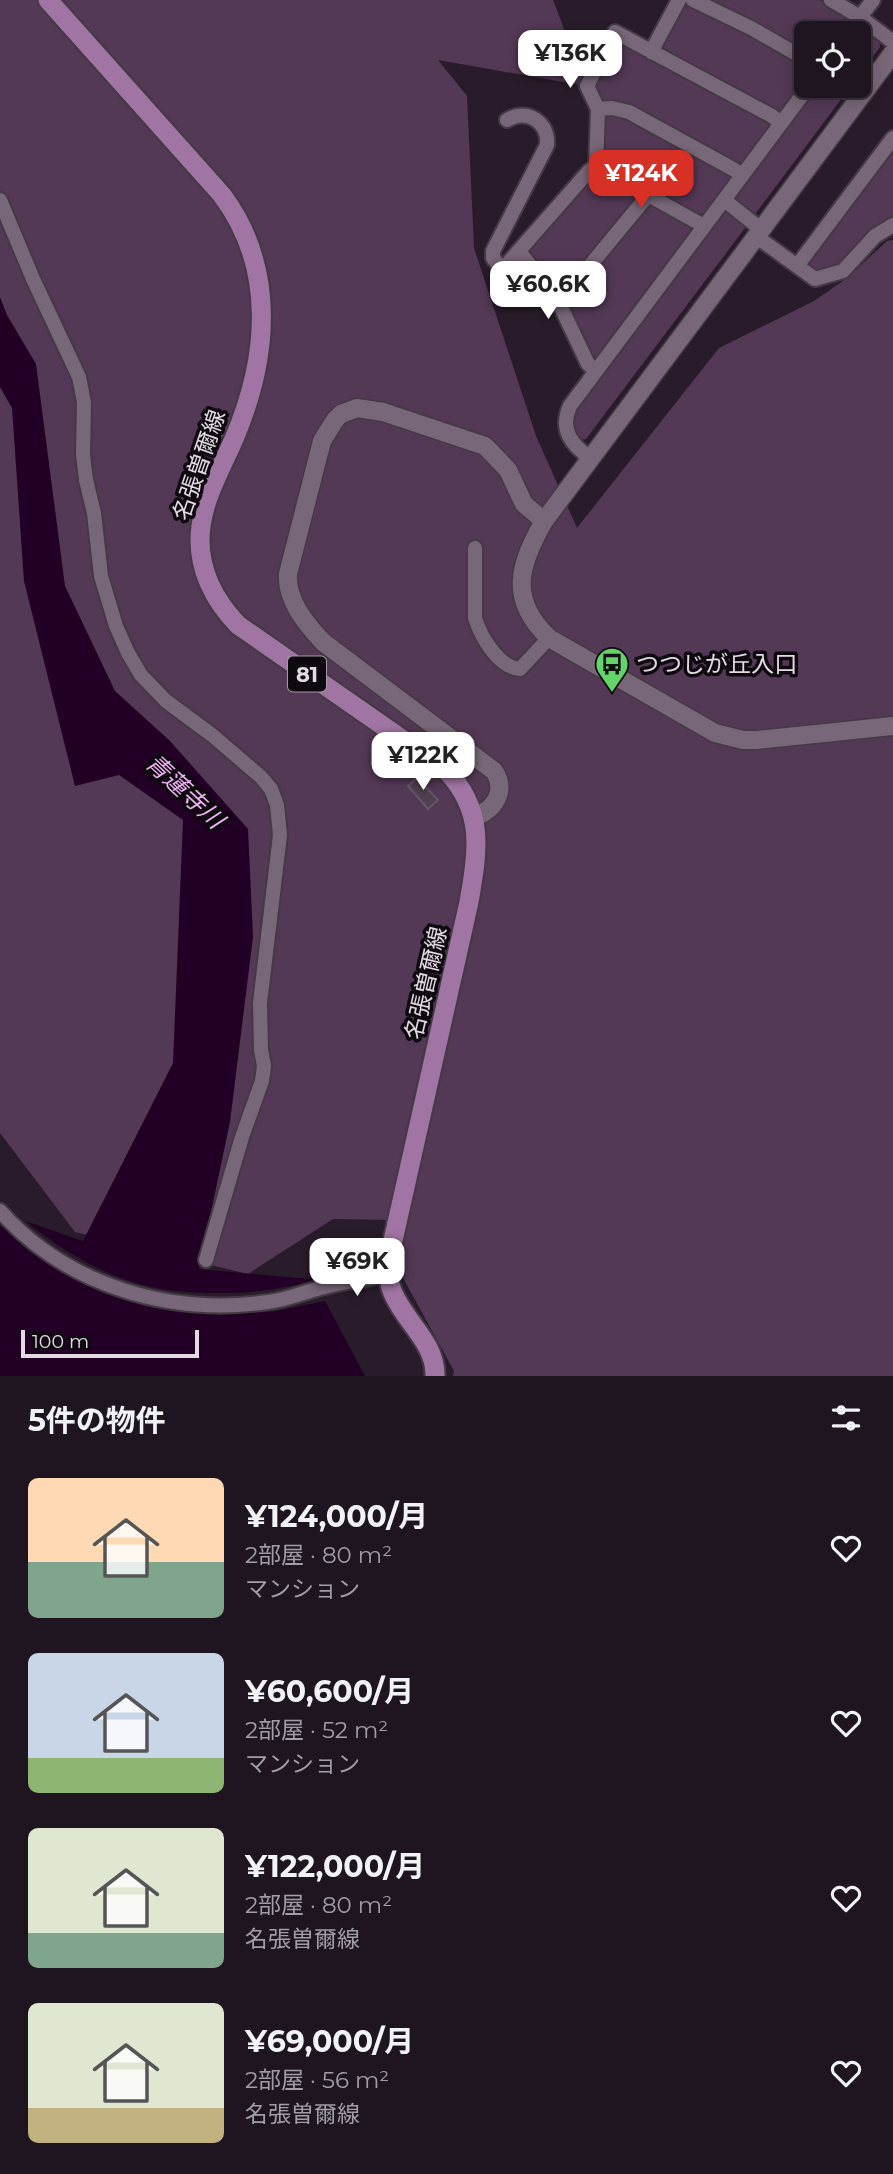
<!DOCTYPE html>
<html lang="ja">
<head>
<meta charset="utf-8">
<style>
	body { margin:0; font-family:Montserrat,"Noto Sans JP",sans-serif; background:#271e29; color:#f1f3f6; height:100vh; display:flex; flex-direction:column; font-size:26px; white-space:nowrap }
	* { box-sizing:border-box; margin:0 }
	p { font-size:23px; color:#a19fa5 }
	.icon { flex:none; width:38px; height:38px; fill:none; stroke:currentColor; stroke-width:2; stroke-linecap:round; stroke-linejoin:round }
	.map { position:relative; height:1376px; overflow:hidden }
	.drawer { display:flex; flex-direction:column; background:#1f1520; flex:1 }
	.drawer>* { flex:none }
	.fabs { position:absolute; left:794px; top:21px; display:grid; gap:14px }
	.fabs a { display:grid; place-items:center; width:77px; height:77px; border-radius:10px; background:#1f1520; box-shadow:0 4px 18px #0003,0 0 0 2px #3c343e; font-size:35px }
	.scale { position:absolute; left:21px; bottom:18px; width:178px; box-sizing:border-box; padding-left:7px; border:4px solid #e4dae4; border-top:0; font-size:19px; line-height:24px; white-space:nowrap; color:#e4dae4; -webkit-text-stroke:5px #0e090f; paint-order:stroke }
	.price { position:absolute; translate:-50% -60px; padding:0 16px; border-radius:14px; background:#fff; color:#222; font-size:23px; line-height:46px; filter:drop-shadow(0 2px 4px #0008) }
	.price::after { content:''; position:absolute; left:50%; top:42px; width:21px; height:16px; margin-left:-10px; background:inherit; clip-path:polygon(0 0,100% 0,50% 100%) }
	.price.selected { background:#d93025; color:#fff }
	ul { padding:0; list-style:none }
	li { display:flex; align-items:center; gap:21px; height:175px; padding:0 28px }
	li span { display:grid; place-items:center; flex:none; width:196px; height:140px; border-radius:10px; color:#555 }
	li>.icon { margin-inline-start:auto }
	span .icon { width:84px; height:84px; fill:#fffc; stroke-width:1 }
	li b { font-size:30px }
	h2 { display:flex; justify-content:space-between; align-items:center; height:84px; padding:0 28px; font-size:30px }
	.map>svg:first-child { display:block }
	.green { fill:#543956 }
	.water { fill:#220025 }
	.building { fill:#504151; stroke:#655566; stroke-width:2 }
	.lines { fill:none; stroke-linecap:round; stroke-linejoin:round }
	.minor-casing { stroke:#443944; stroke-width:18 }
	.tertiary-casing { stroke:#443944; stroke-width:21 }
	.primary-casing { stroke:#443944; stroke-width:23 }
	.minor { stroke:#786778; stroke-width:14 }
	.tertiary { stroke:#786778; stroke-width:18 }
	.primary { stroke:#a075a3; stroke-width:19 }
	.labels { text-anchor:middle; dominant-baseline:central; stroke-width:7; stroke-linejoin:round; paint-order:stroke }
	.shield { fill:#0e090f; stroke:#a49ba4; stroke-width:2 }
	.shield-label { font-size:21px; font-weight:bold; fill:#e4dae4 }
	.street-label { font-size:23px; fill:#e4dae4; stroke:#0e090f }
	.poi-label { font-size:23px; fill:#e4dae4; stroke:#0e090f; text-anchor:start }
	.water-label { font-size:24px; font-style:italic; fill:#f0b1f4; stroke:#0e090f }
</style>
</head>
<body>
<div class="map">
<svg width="893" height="1376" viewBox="0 0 893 1376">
	<rect width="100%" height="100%" fill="#291c2a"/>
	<path class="green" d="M 0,0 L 553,0 L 586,86 L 438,60 L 467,96 L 474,248 L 536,436 L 577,528 L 719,348 L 814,301 L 847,278 L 887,241 L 893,240 L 893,1376 L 453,1376 L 454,1371 L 402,1276 L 394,1220 L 333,1219 L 248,1274 L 75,1232 L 0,1133 Z
		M 709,0 L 820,0 L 846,15 L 848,23 L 841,33 L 807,33 L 807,54 Z
		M 690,5 L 745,31 L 807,67 L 807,81 L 785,109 L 777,112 L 664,51 L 662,43 L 681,6 Z
		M 866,28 L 879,38 L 880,47 L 859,75 L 859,33 L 854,33 L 856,30 Z
		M 624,42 L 768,121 L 770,128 L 746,162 L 737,163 L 606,102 L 599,97 L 594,85 L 614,45 Z
		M 815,86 L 851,86 L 753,217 L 730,199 Z
		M 609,113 L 625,116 L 728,171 L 731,181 L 708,212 L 698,215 L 606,165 L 603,159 L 601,119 Z
		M 893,148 L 893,219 L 871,231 L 844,263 L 823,272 L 811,268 L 809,258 Z
		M 592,176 L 600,176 L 634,193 L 637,202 L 564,289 L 556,288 L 531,257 L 530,247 Z
		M 655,205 L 692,224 L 694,232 L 600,357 L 591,356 L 568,309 L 569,300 L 647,206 Z
		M 725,207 L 748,224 L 586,439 L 579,440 C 571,432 573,420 574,410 Z"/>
	<path class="water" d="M 0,297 L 7,315 L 36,364 L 65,586 L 115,691 L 170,741 L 248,829 L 253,937 L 230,1122 L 199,1269 L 309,1279 L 323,1275 C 306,1285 286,1287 266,1290 C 248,1293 230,1293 212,1293 C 135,1293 85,1268 25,1221 L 83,1241 L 173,1063 L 183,820 L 119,775 L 75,786 L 24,581 L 12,408 L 0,387 Z
		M 0,1223 L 34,1251 L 81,1280 L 152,1303 L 219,1315 L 276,1311 L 325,1301 L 365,1376 L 0,1376 Z"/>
	<path class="building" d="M 421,774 L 428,781 L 424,785 L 438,800 L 428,809 L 408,786 Z"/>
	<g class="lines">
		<defs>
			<path id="minor" d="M 693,0 L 751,28 L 807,60
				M 831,0 L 860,17 L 893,42
				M 848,33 L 873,0
				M 651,52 L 679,0
				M 598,109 L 612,108 L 629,112 L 733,169 L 742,175
				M 507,120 C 527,108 549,122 547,145 L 493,251 L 493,258 L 502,270 L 589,171 L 596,166 L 598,109 L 587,86 L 615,32 L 772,116 L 781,123
				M 596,166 L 704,226
				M 0,200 L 33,279 L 79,377 L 84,402 L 83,455 L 86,480 L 94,513 L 101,576 L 116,626 L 128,653 L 141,675 L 166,701 L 212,735 L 261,777 L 271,789 L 277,805 L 280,835 L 260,1003 L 261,1050 L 264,1066 L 262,1081 L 242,1137 L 206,1260
				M 728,203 L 762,230
				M 757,237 L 815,279 L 843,271 L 875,236 L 893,225
				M 519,251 L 559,303 L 588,364 L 596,371
				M 797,266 L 893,138
				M 559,303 L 649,194
				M 591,459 C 572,445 559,430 570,406 L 809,86
				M 475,548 L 475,618 C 481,637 498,667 520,669 L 549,638
				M 0,1211 C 67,1286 170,1316 268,1302 C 286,1300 302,1293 320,1288 C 342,1282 365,1279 388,1275"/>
			<path id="tertiary" d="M 893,53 L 544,521 C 519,565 508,599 549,638 L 715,733 L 743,740 L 757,740 L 893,726
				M 475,817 C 495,809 507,791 494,771 L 323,642 C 306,624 286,600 288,574 L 322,441 L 335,420 L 341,414 L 357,408 L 383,412 L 485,446 L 508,470 L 524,504 L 544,521"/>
			<path id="primary" d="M 48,0 L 222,195 C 277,269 268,359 234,439 C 220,471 200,504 200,540 C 200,574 215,601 238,625 L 445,769 C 485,810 478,850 469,902 L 390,1254 C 389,1267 387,1280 393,1293 C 405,1322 436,1343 435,1376"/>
		</defs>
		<use href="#minor" class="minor-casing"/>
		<use href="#tertiary" class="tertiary-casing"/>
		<use href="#primary" class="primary-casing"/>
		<use href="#minor" class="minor"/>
		<use href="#tertiary" class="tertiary"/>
		<use href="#primary" class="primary"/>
	</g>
	<defs>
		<symbol id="bus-pin" viewBox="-11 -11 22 30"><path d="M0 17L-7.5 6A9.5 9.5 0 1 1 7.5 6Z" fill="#62d469" stroke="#0e090f"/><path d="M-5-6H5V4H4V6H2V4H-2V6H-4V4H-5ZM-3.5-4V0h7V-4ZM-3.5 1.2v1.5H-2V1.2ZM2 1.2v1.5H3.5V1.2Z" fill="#111"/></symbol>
	</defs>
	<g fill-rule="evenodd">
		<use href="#bus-pin" x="593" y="645" width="38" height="52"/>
	</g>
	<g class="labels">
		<rect class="shield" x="288" y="656.5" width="38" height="35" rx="5"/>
		<g class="shield-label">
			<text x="307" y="674">81</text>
		</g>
		<g class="street-label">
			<text transform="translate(199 465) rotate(-71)">名張曽爾線</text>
			<text transform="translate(426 983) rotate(-77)">名張曽爾線</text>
		</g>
		<g class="poi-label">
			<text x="636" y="664">つつじが丘入口</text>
		</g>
		<g class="water-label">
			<text transform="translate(185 791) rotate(43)">青蓮寺川</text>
		</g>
	</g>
</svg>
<div class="fabs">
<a><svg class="icon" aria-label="locate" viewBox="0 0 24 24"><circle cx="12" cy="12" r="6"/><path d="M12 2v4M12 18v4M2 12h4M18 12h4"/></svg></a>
</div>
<div class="scale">100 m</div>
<b class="price" style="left:570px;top:90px">¥136K</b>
<b class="price selected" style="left:641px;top:210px">¥124K</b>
<b class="price" style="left:548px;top:321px">¥60.6K</b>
<b class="price" style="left:423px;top:792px">¥122K</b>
<b class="price" style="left:357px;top:1298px">¥69K</b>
</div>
<section class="drawer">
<h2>5件の物件<svg class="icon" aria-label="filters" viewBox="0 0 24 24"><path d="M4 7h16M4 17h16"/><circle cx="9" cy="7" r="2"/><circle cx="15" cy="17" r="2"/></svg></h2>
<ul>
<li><span style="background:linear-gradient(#ffd9b3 60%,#7fa58c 0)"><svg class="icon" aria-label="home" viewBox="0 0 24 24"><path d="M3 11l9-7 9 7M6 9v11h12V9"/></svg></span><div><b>¥124,000/月</b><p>2部屋 · 80 m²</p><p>マンション</p></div><svg class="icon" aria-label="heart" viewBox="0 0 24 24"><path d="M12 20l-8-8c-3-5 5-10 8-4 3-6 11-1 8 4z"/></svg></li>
<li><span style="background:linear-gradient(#c9d6e8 75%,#8fb573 0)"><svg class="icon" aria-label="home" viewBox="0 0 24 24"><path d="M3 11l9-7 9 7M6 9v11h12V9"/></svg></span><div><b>¥60,600/月</b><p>2部屋 · 52 m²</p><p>マンション</p></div><svg class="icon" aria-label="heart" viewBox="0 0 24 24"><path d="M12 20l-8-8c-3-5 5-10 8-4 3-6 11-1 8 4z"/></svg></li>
<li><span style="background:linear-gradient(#dfe7d0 75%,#7fa58c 0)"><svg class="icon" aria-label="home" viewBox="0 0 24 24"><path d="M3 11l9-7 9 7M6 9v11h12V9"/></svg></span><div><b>¥122,000/月</b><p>2部屋 · 80 m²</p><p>名張曽爾線</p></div><svg class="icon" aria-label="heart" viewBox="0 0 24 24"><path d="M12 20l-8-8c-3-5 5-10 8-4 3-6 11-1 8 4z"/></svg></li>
<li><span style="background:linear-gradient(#dfe7d0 75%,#c2b280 0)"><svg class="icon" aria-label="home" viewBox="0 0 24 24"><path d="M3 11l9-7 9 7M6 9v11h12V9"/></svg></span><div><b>¥69,000/月</b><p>2部屋 · 56 m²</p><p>名張曽爾線</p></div><svg class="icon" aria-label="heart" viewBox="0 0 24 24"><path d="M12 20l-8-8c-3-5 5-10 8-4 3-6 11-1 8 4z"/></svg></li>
</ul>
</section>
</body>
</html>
